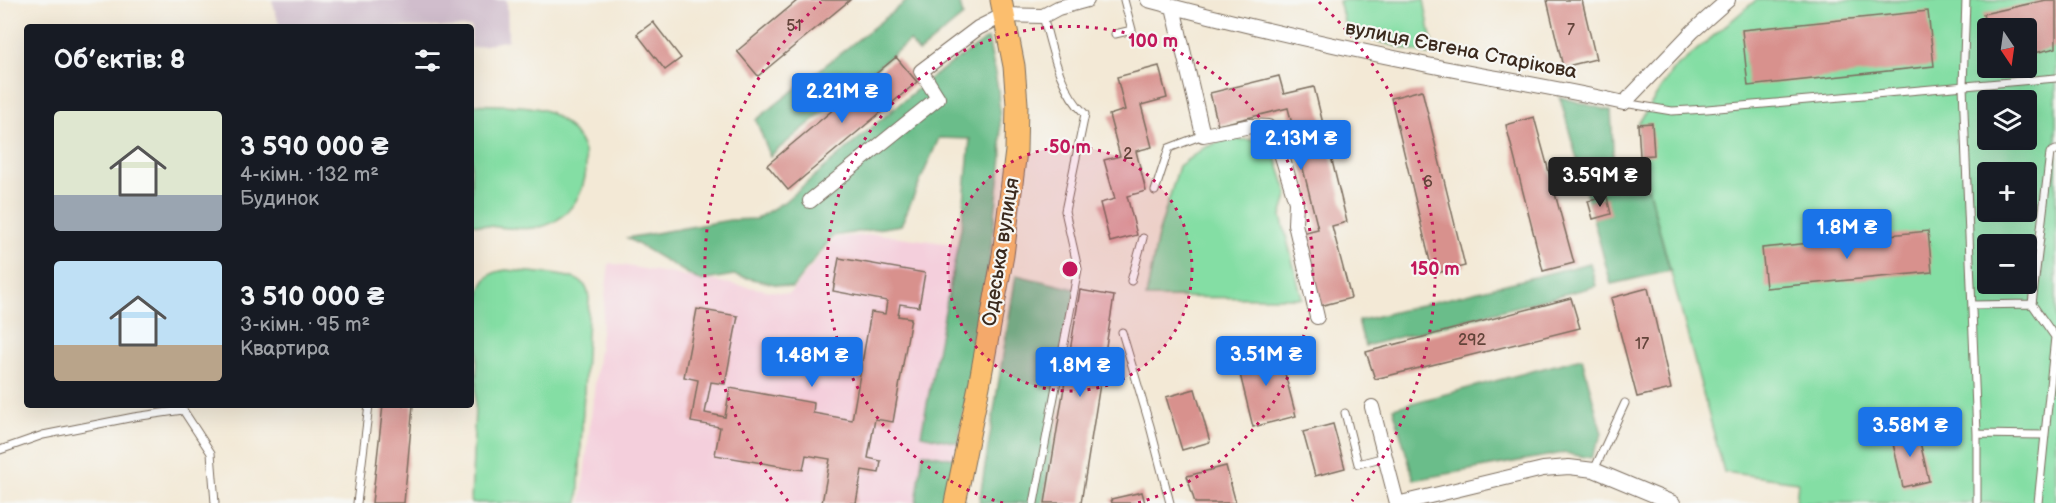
<!DOCTYPE html>
<html lang="uk">
<head>
<meta charset="utf-8">
<style>
	body { margin:0; font-family:"Balsamiq Sans",sans-serif; background:#242831; color:#f1f3f6; height:100vh; display:flex; flex-direction:column; font-size:22px; white-space:nowrap }
	* { box-sizing:border-box; margin:0 }
	p { font-size:20px; color:#9ea1a6 }
	.icon { flex:none; width:33px; height:33px; fill:none; stroke:currentColor; stroke-width:2; stroke-linecap:round; stroke-linejoin:round }
	.map { position:relative; flex:1; overflow:hidden }
	.side { position:absolute; left:24px; top:24px; width:450px; height:384px; display:flex; flex-direction:column; background:#171b24; border-radius:6px; box-shadow:0 6px 24px #0002 }
	.side>* { flex:none }
	.needle { width:39px; rotate:167deg }
	.buttons { position:absolute; left:1977px; top:18px; display:grid; gap:12px }
	.buttons a { display:grid; place-items:center; width:60px; height:60px; border-radius:6px; background:#171b24; box-shadow:0 6px 24px #0002; font-size:30px }
	.price { position:absolute; translate:-50% -51px; padding:0 14px; border-radius:6px; background:#1a73e8; color:#fff; font-size:20px; line-height:39px; filter:drop-shadow(0 2px 3px #0008) }
	.price::after { content:''; position:absolute; left:50%; top:36px; width:18px; height:14px; margin-left:-9px; background:inherit; clip-path:polygon(0 0,100% 0,50% 100%) }
	.price.selected { background:#222; color:#fff }
	ul { padding:0; list-style:none }
	li { display:flex; align-items:center; gap:18px; height:150px; padding:0 30px }
	li span { display:grid; place-items:center; flex:none; width:168px; height:120px; border-radius:6px; color:#555 }
	li>.icon { margin-inline-start:auto }
	span .icon { width:72px; height:72px; fill:#fffc; stroke-width:1 }
	li b { font-size:26px }
	h2 { display:flex; justify-content:space-between; align-items:center; height:72px; padding:0 30px; font-size:26px }
	.map>svg:first-child { display:block }
	.built { fill:#f4cfdc }
	.industrial { fill:#d0bdcc }
	.green { fill:#84dea4; stroke:#608461; stroke-width:1.5; fill-rule:evenodd }
	.forest { fill:#6bbd8a; stroke:#537454; stroke-width:1.5 }
	.building { fill:#d8918d }
	.lines { fill:none; stroke-linecap:round; stroke-linejoin:round }
	.lane-casing { stroke:#7b6d5e; stroke-width:9 }
	.street-casing { stroke:#7b6d5e; stroke-width:16 }
	.primary-casing { stroke:#7b6d5e; stroke-width:23 }
	.lane { stroke:#fff; stroke-width:7 }
	.street { stroke:#fff; stroke-width:14 }
	.primary { stroke:#fbbe6e; stroke-width:21 }
	.ring { fill:none; stroke:#c2185b; stroke-width:3; stroke-dasharray:3 6 }
	.labels { text-anchor:middle; dominant-baseline:central; stroke-width:4.5; stroke-linejoin:round; paint-order:stroke }
	.number-label { font-size:16px; fill:#62443a }
	.street-label { font-size:20px; fill:#3b2a1e; stroke:#f6f6f2 }
	.centre { fill:#c2185b; stroke:#f6f6f2; stroke-width:3 }
	.ring-label { font-size:18px; text-anchor:middle; font-weight:bold; fill:#c2185b; stroke:#f6f6f2; stroke-width:4.5; stroke-linejoin:round; paint-order:stroke }
</style>
</head>
<body>
<div class="map">
<svg width="2056" height="503" viewBox="0 0 2056 503">
	<rect width="100%" height="100%" fill="#f6f6f2"/>
	<filter id="ink" filterUnits="userSpaceOnUse"><feTurbulence type="fractalNoise" baseFrequency=".0167" numOctaves="2"/><feDisplacementMap in="SourceGraphic" scale="12" xChannelSelector="R" yChannelSelector="G"/><feConvolveMatrix kernelMatrix="1 2 1 2 8 2 1 2 1" color-interpolation-filters="sRGB"/></filter>
	<filter id="wash" filterUnits="userSpaceOnUse"><feTurbulence type="fractalNoise" baseFrequency=".008" numOctaves="4" result="noise"/><feDisplacementMap in="SourceGraphic" scale="24" xChannelSelector="R" yChannelSelector="G"/><feGaussianBlur stdDeviation="1.35" result="paint"/><feColorMatrix in="noise" values="0 0 0 0 0 0 0 0 0 0 0 0 0 0 0 0 0 1.4 0 .05"/><feComposite in="paint" operator="in"/></filter>
	<g filter="url(#wash)">
		<rect width="100%" height="100%" fill="#f3e9d6"/>
		<path class="built" d="M 878,234 L 989,249 L 947,503 L 581,503 L 609,263 L 789,294 L 835,238 Z"/>
		<path class="industrial" d="M 272,0 L 507,0 L 508,40 L 471,48 L 471,27 L 280,27 Z"/>
		<path class="green" d="M 1344,0 L 1424,0 L 1433,48 L 1428,55 L 1347,33 L 1339,1 Z
			M 1756,0 L 2056,0 L 2056,503 L 1796,503 L 1798,482 L 1724,472 L 1640,156 L 1638,124 L 1672,71 ZM 1988,28 L 2026,28 L 2026,68 L 1988,68 ZM 1988,100 L 2026,100 L 2026,140 L 1988,140 ZM 1988,172 L 2026,172 L 2026,212 L 1988,212 ZM 1988,244 L 2026,244 L 2026,284 L 1988,284 Z
			M 471,104 C 493,106 529,103 549,112 C 561,119 571,127 579,140 C 597,170 578,216 544,226 C 521,232 495,226 471,224 Z
			M 1226,139 L 1256,140 L 1274,152 L 1288,194 L 1281,216 L 1302,298 L 1146,297 L 1158,235 L 1179,166 L 1204,148 Z
			M 506,270 C 522,272 570,273 581,282 C 587,286 588,292 589,298 L 578,503 L 471,503 L 480,290 C 486,276 491,272 506,270 Z"/>
		<path class="forest" d="M 908,0 L 959,0 L 963,16 L 919,52 L 909,41 L 770,156 L 756,120 Z
			M 988,38 L 998,89 L 1002,157 L 987,283 L 958,443 L 921,435 L 962,223 L 970,139 L 939,138 L 901,225 L 833,236 L 792,288 L 734,275 L 700,281 L 627,238 L 730,220 L 756,219 L 784,202 L 929,79 Z
			M 1560,97 L 1611,111 L 1615,187 L 1648,188 L 1670,271 L 1611,284 Z
			M 1590,263 L 1596,286 L 1365,346 L 1358,321 Z
			M 1016,275 L 1075,289 L 1043,503 L 979,503 Z
			M 1582,358 L 1602,434 L 1591,458 L 1563,453 L 1414,480 L 1393,408 Z
			M 923,453 L 955,459 L 947,503 L 916,503 Z"/>
		<g id="blocks">
			<path class="building" d="M 798,0 L 850,0 L 758,76 L 737,51 Z
				M 1547,0 L 1582,0 L 1596,59 L 1563,67 Z
				M 2046,0 L 2056,0 L 2056,48 L 2026,55 L 2026,28 L 1986,28 L 1983,14 Z
				M 1928,11 L 1934,66 L 1748,86 L 1742,30 Z
				M 653,22 L 681,58 L 665,70 L 637,34 Z
				M 896,57 L 917,82 L 788,190 L 767,165 Z
				M 1159,66 L 1167,98 L 1141,105 L 1152,147 L 1136,151 L 1146,191 L 1127,196 L 1137,235 L 1110,242 L 1100,203 L 1115,199 L 1104,160 L 1120,156 L 1109,115 L 1125,110 L 1117,77 Z
				M 1279,76 L 1284,94 L 1314,87 L 1347,222 L 1332,226 L 1351,298 L 1320,306 L 1302,233 L 1318,229 L 1288,108 L 1218,125 L 1210,93 Z
				M 1422,90 L 1465,266 L 1433,274 L 1391,98 Z
				M 1534,117 L 1574,263 L 1543,271 L 1506,125 Z
				M 1652,123 L 1654,155 L 1640,156 L 1638,124 Z
				M 1607,197 L 1611,214 L 1593,219 L 1588,201 Z
				M 1928,231 L 1932,272 L 1766,288 L 1762,248 Z
				M 839,258 L 925,273 L 919,307 L 900,304 L 898,316 L 911,318 L 893,422 L 875,419 L 868,458 L 881,461 L 879,473 L 862,470 L 856,503 L 822,503 L 830,459 L 806,455 L 803,470 L 715,455 L 720,427 L 691,422 L 698,380 L 684,377 L 697,309 L 738,316 L 725,384 L 711,382 L 705,413 L 725,417 L 730,388 L 814,403 L 813,413 L 852,420 L 871,312 L 885,314 L 887,301 L 833,291 Z
				M 1648,288 L 1671,389 L 1637,397 L 1611,298 Z
				M 1080,290 L 1114,296 L 1081,503 L 1045,503 Z
				M 1571,298 L 1580,328 L 1375,379 L 1366,352 Z
				M 1278,347 L 1296,416 L 1253,427 L 1236,358 Z
				M 1195,389 L 1210,442 L 1182,450 L 1166,397 Z
				M 383,405 L 413,405 L 404,503 L 372,503 Z
				M 1333,424 L 1345,468 L 1315,476 L 1303,432 Z
				M 1917,429 L 1929,481 L 1903,487 L 1891,435 Z
				M 1226,466 L 1236,503 L 1195,503 L 1187,476 Z
				M 1142,492 L 1145,503 L 1112,503 L 1111,499 Z"/>
		</g>
	</g>
	<g filter="url(#ink)">
		<use href="#blocks" fill-opacity="0" stroke="#7b6d5e" stroke-width="1.5"/>
		<g class="lines">
			<defs>
				<path id="lane" d="M 1966,0 L 1963,86 L 1977,434 L 1977,503
					M 1115,34 L 1132,30 L 1124,0
					M 1624,103 L 1672,111 L 1707,109 L 2056,78
					M 1155,191 L 1169,148 L 1203,135
					M 1131,281 L 1143,238
					M 1973,305 L 2032,304
					M 1122,332 L 1150,426 L 1170,503
					M 1345,413 L 1358,464 L 1385,457
					M 1977,434 L 2045,435
					M 0,450 L 43,435 L 134,417 L 183,410 L 211,453 L 215,503
					M 1594,470 L 1625,403
					M 357,503 L 369,405
					M 1034,503 L 1078,269 L 1065,211 L 1085,114 C 1059,89 1052,49 1043,16
					M 2038,503 L 2055,337 L 2032,304 L 2050,153 L 2056,150"/>
				<path id="street" d="M 1148,0 C 1240,25 1334,46 1428,65 C 1493,78 1559,88 1624,103 L 1693,31 L 1728,0
					M 1173,7 L 1203,135 L 1251,126 L 1268,127 L 1276,137 L 1296,202 L 1295,224 L 1317,317
					M 810,201 L 938,98 L 921,71 L 978,28 L 1004,15 L 1043,16 L 1058,8 L 1087,0
					M 1372,407 L 1397,503
					M 1401,503 L 1543,469 L 1569,467 L 1594,470 L 1673,503"/>
				<path id="primary" d="M 955,503 L 979,386 L 1003,255 L 1016,151 L 1017,104 L 1014,66 L 1001,0"/>
			</defs>
			<use href="#lane" class="lane-casing"/>
			<use href="#street" class="street-casing"/>
			<use href="#primary" class="primary-casing"/>
			<use href="#lane" class="lane"/>
			<use href="#street" class="street"/>
			<use href="#primary" class="primary"/>
		</g>
	</g>
	<circle cx="1070" cy="269" r="122" fill="#c2185b" fill-opacity=".12"/>
	<g class="ring">
		<circle cx="1070" cy="269" r="122"/>
		<path d="M1003 503A243 243 0 1 1 1137 503"/>
		<path d="M788 501A365 365 0 0 1 821 2M1319 2A365 365 0 0 1 1352 501"/>
	</g>
	<g class="labels">
		<g class="number-label">
			<text x="794" y="26">51</text>
			<text x="1571" y="30">7</text>
			<text x="1128" y="154">2</text>
			<text x="1428" y="182">6</text>
			<text x="1472" y="340">292</text>
			<text x="1642" y="344">17</text>
		</g>
		<g class="street-label">
			<text transform="translate(1461 50) rotate(11)">вулиця Євгена Старікова</text>
			<text transform="translate(1001 252) rotate(-81)">Одеська вулиця</text>
		</g>
	</g>
	<circle cx="1070" cy="269" r="9" class="centre"/>
	<g class="ring-label">
		<text x="1153" y="47">100 m</text>
		<text x="1070" y="153">50 m</text>
		<text x="1435" y="275">150 m</text>
	</g>
</svg>
<div class="buttons">
<a><svg class="needle" viewBox="-14 -14 28 28"><path d="M0-13l5 13h-10z" fill="#e53935"/><path d="M0 13l5-13h-10z" fill="#9ea1a6"/></svg></a>
<a><svg class="icon" aria-label="layers" viewBox="0 0 24 24"><path d="M12 4l9 5-9 5-9-5zM3 14l9 5 9-5"/></svg></a>
<a>+</a>
<a>−</a>
</div>
<b class="price" style="left:842px;top:124px">2.21M ₴</b>
<b class="price" style="left:1301px;top:171px">2.13M ₴</b>
<b class="price selected" style="left:1600px;top:208px">3.59M ₴</b>
<b class="price" style="left:1847px;top:260px">1.8M ₴</b>
<b class="price" style="left:1266px;top:387px">3.51M ₴</b>
<b class="price" style="left:812px;top:388px">1.48M ₴</b>
<b class="price" style="left:1080px;top:398px">1.8M ₴</b>
<b class="price" style="left:1910px;top:458px">3.58M ₴</b>
<section class="side">
<h2>Об’єктів: 8<svg class="icon" aria-label="filters" viewBox="0 0 24 24"><path d="M4 7h16M4 17h16"/><circle cx="9" cy="7" r="2"/><circle cx="15" cy="17" r="2"/></svg></h2>
<ul>
<li><span style="background:linear-gradient(#dfe7d0 70%,#9aa5b1 0)"><svg class="icon" aria-label="home" viewBox="0 0 24 24"><path d="M3 11l9-7 9 7M6 9v11h12V9"/></svg></span><div><b>3 590 000 ₴</b><p>4-кімн. · 132 m²</p><p>Будинок</p></div></li>
<li><span style="background:linear-gradient(#bfe0f5 70%,#b9a48a 0)"><svg class="icon" aria-label="home" viewBox="0 0 24 24"><path d="M3 11l9-7 9 7M6 9v11h12V9"/></svg></span><div><b>3 510 000 ₴</b><p>3-кімн. · 95 m²</p><p>Квартира</p></div></li>
</ul>
</section>
</div>
</body>
</html>
